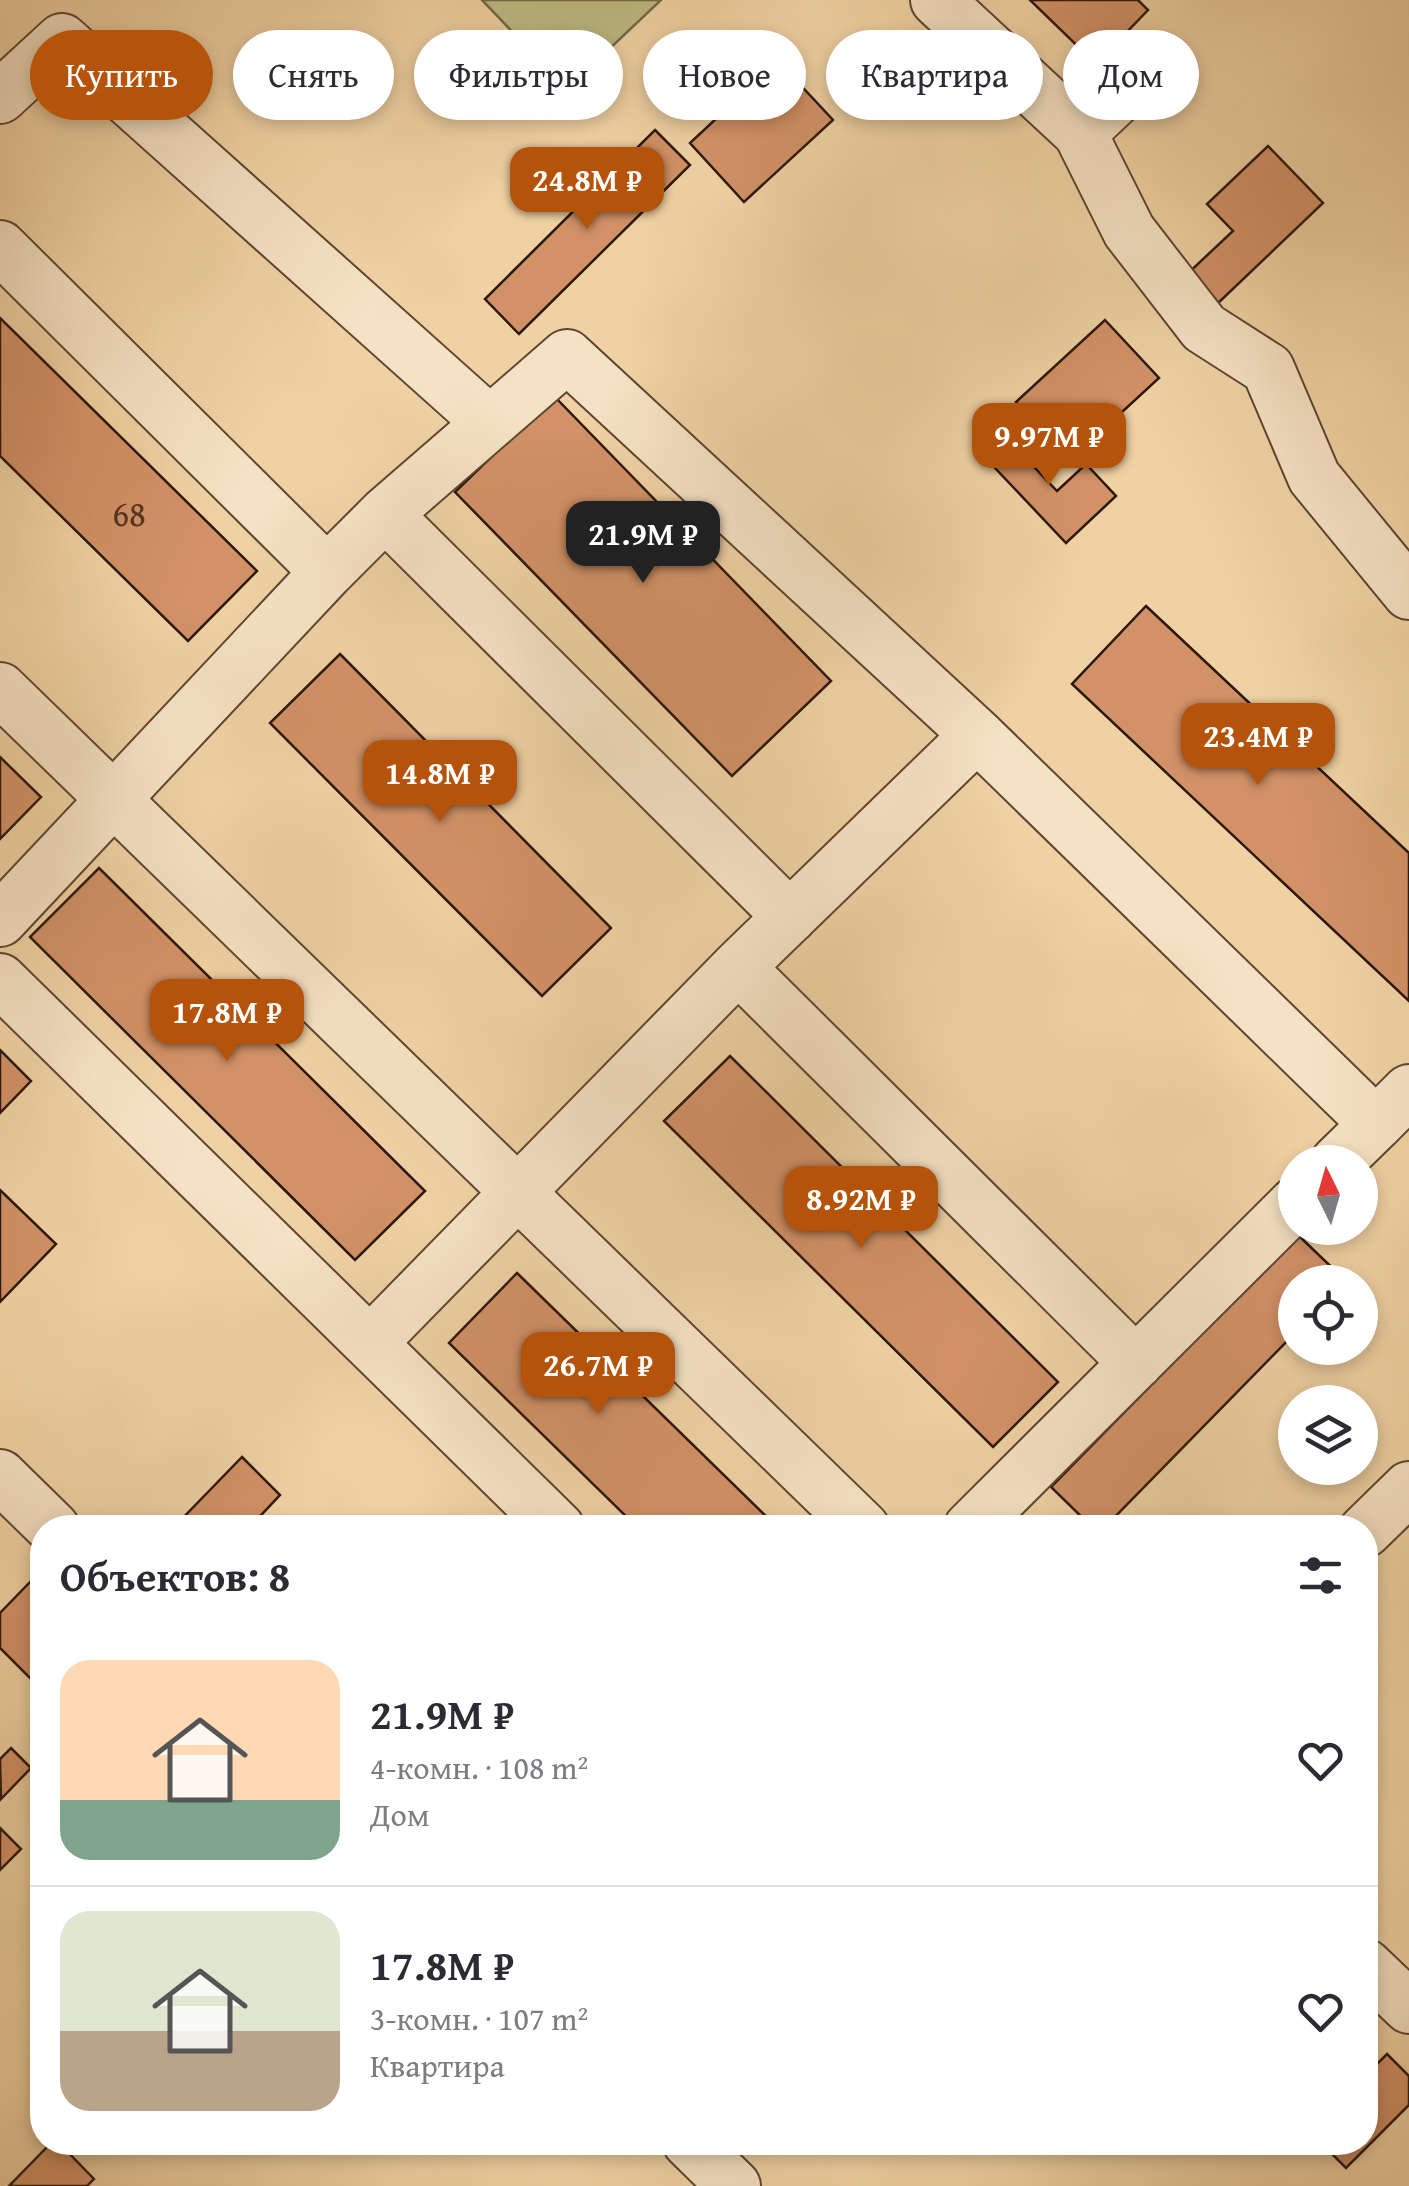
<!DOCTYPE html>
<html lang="ru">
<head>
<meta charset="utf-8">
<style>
	body { margin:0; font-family:"Gentium Book Plus",serif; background:#f2f2f3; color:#2b2b33; height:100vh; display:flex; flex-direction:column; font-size:38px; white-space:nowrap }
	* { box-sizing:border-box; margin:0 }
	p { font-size:32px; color:#7c7c81 }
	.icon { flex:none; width:55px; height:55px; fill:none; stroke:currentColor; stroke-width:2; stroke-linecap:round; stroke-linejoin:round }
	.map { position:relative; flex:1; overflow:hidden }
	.side { position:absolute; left:30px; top:1515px; width:1348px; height:640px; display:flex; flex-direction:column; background:#fff; border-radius:40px; box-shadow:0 5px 15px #0003 }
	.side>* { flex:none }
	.banner { position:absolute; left:30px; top:30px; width:1350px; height:90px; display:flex; gap:20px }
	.needle { width:65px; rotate:355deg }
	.tools { position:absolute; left:1278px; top:1145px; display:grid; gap:20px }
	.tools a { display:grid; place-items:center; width:100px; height:100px; border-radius:50%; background:#fff; box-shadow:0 5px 15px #0003; font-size:50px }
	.price { position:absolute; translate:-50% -85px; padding:0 22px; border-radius:20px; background:#b45309; color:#fff; font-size:32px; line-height:65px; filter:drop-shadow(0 2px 5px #0008) }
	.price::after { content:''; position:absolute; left:50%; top:60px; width:30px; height:22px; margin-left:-15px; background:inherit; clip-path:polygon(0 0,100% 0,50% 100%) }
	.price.current { background:#222; color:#fff }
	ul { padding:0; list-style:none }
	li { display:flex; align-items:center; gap:30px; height:250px; padding:0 30px }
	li+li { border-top:2px solid #e1e1e2 }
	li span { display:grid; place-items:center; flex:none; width:280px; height:200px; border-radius:30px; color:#555 }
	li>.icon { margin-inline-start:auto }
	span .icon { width:120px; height:120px; fill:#fffc; stroke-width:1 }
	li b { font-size:42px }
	h2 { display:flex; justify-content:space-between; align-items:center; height:120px; padding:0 30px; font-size:42px }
	.pill { padding:0 35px; border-radius:45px; background:#fff; box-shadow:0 5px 15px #0003; font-size:35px; line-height:90px }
	.pill.current { background:#b45309; color:#fff }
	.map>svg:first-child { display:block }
	.green { fill:#bdba83; stroke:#746947; stroke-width:2.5 }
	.building { fill:#d29166; stroke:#2b180b; stroke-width:2.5 }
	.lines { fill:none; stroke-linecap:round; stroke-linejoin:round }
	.minor-casing { stroke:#5c4631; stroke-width:56 }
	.minor { stroke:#f5e1c3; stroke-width:52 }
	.labels { text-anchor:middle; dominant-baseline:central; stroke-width:8; stroke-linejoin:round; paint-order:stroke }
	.number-label { font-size:35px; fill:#553622 }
</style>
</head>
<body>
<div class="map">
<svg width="1409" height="2186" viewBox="0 0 1409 2186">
	<rect width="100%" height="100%" fill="#f0d1a3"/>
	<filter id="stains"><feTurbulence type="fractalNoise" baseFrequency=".002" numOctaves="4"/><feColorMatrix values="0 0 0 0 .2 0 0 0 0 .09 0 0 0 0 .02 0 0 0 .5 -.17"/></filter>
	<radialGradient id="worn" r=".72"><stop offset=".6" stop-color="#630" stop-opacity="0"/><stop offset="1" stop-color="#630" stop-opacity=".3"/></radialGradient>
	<path class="green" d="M 482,0 L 661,0 L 567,89 Z"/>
	<path class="building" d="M 1030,0 L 1138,0 L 1148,10 L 1096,64 Z
		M 778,61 L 833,120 L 744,202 L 690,143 Z
		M 655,130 L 690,165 L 519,334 L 485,299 Z
		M 1268,146 L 1323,203 L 1215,306 L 1185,276 L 1233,231 L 1207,204 Z
		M 0,318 L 257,571 L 188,641 L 0,456 Z
		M 1105,320 L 1159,378 L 1070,460 L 1016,402 Z
		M 554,396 L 831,681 L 732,776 L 455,492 Z
		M 998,429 L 1057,491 L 1086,464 L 1116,496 L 1066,543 L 977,449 Z
		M 1146,606 L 1409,853 L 1409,1001 L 1072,684 Z
		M 340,654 L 611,928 L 542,996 L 270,723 Z
		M 0,757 L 41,797 L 0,839 Z
		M 99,868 L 425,1191 L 355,1260 L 30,937 Z
		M 0,1050 L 31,1081 L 0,1113 Z
		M 730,1056 L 1058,1382 L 993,1447 L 664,1121 Z
		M 0,1190 L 56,1244 L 0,1302 Z
		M 1298,1235 L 1346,1281 L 1295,1282 L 1295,1333 L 1104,1528 L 1093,1528 L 1051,1487 Z
		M 517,1273 L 778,1528 L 638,1528 L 449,1343 Z
		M 242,1457 L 280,1495 L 249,1528 L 183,1528 L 178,1523 Z
		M 33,1579 L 42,1588 L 42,1690 L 0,1648 L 0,1613 Z
		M 11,1748 L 31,1768 L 1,1799 L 0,1759 Z
		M 0,1828 L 21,1849 L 0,1870 Z
		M 1387,2054 L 1409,2076 L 1409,2105 L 1346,2168 L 1320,2142 L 1365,2142 L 1365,2076 Z
		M 52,2142 L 58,2142 L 94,2179 L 87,2186 L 9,2186 Z"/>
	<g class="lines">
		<defs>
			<path id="minor" d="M 937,0 L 1080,133 L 1134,82
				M 0,97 L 62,40 L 490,423
				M 1080,133 L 1129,231 L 1204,328 L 1268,369 L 1314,477 L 1409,593
				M 0,247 L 327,572 L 385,514 L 790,917
				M 385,514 L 567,356 L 977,735 L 1376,1124 L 1409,1091
				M 0,689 L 863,1528
				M 0,920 L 327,572
				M 738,967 L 1136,1363
				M 0,980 L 558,1528
				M 1337,1162 L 1376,1124
				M 370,1343 L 738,967 L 977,735
				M 0,1476 L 53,1528
				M 970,1528 L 1295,1204
				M 1365,1531 L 1409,1488
				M 1365,1965 L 1409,2007
				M 689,2142 L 734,2186"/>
		</defs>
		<use href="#minor" class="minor-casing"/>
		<use href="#minor" class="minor"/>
	</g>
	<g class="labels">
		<g class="number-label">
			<text x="129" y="513">68</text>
		</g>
	</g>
	<rect width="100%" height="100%" filter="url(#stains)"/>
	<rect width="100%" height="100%" fill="url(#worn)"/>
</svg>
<div class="tools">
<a><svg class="needle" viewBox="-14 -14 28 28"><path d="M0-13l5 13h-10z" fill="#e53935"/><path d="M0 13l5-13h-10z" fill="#7c7c81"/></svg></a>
<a><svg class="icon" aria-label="locate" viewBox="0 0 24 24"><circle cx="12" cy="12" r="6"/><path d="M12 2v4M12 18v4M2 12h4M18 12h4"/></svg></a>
<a><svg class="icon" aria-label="layers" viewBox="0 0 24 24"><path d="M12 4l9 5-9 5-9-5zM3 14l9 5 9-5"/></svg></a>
</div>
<b class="price" style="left:587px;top:232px">24.8M ₽</b>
<b class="price" style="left:1049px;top:488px">9.97M ₽</b>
<b class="price current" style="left:643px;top:586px">21.9M ₽</b>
<b class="price" style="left:1258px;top:788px">23.4M ₽</b>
<b class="price" style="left:440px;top:825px">14.8M ₽</b>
<b class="price" style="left:227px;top:1064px">17.8M ₽</b>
<b class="price" style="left:861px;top:1251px">8.92M ₽</b>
<b class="price" style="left:598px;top:1417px">26.7M ₽</b>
<div class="banner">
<a class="pill current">Купить</a>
<a class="pill">Снять</a>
<a class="pill">Фильтры</a>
<a class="pill">Новое</a>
<a class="pill">Квартира</a>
<a class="pill">Дом</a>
</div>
<section class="side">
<h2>Объектов: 8<svg class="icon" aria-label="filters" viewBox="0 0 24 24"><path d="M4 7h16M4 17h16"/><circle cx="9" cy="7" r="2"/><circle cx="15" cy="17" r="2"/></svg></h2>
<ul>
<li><span style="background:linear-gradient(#ffd9b3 70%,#7fa58c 0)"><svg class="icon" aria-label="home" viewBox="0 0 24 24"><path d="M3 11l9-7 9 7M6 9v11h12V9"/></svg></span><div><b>21.9M ₽</b><p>4-комн. · 108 m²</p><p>Дом</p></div><svg class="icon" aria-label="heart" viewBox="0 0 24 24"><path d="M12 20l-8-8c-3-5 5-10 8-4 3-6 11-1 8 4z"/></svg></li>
<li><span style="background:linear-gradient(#dfe7d0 60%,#b9a48a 0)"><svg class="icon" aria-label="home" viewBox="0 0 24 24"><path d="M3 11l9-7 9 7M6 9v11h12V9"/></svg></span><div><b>17.8M ₽</b><p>3-комн. · 107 m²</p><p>Квартира</p></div><svg class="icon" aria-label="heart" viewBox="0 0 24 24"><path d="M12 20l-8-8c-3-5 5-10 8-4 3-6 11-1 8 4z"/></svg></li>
</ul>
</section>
</div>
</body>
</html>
